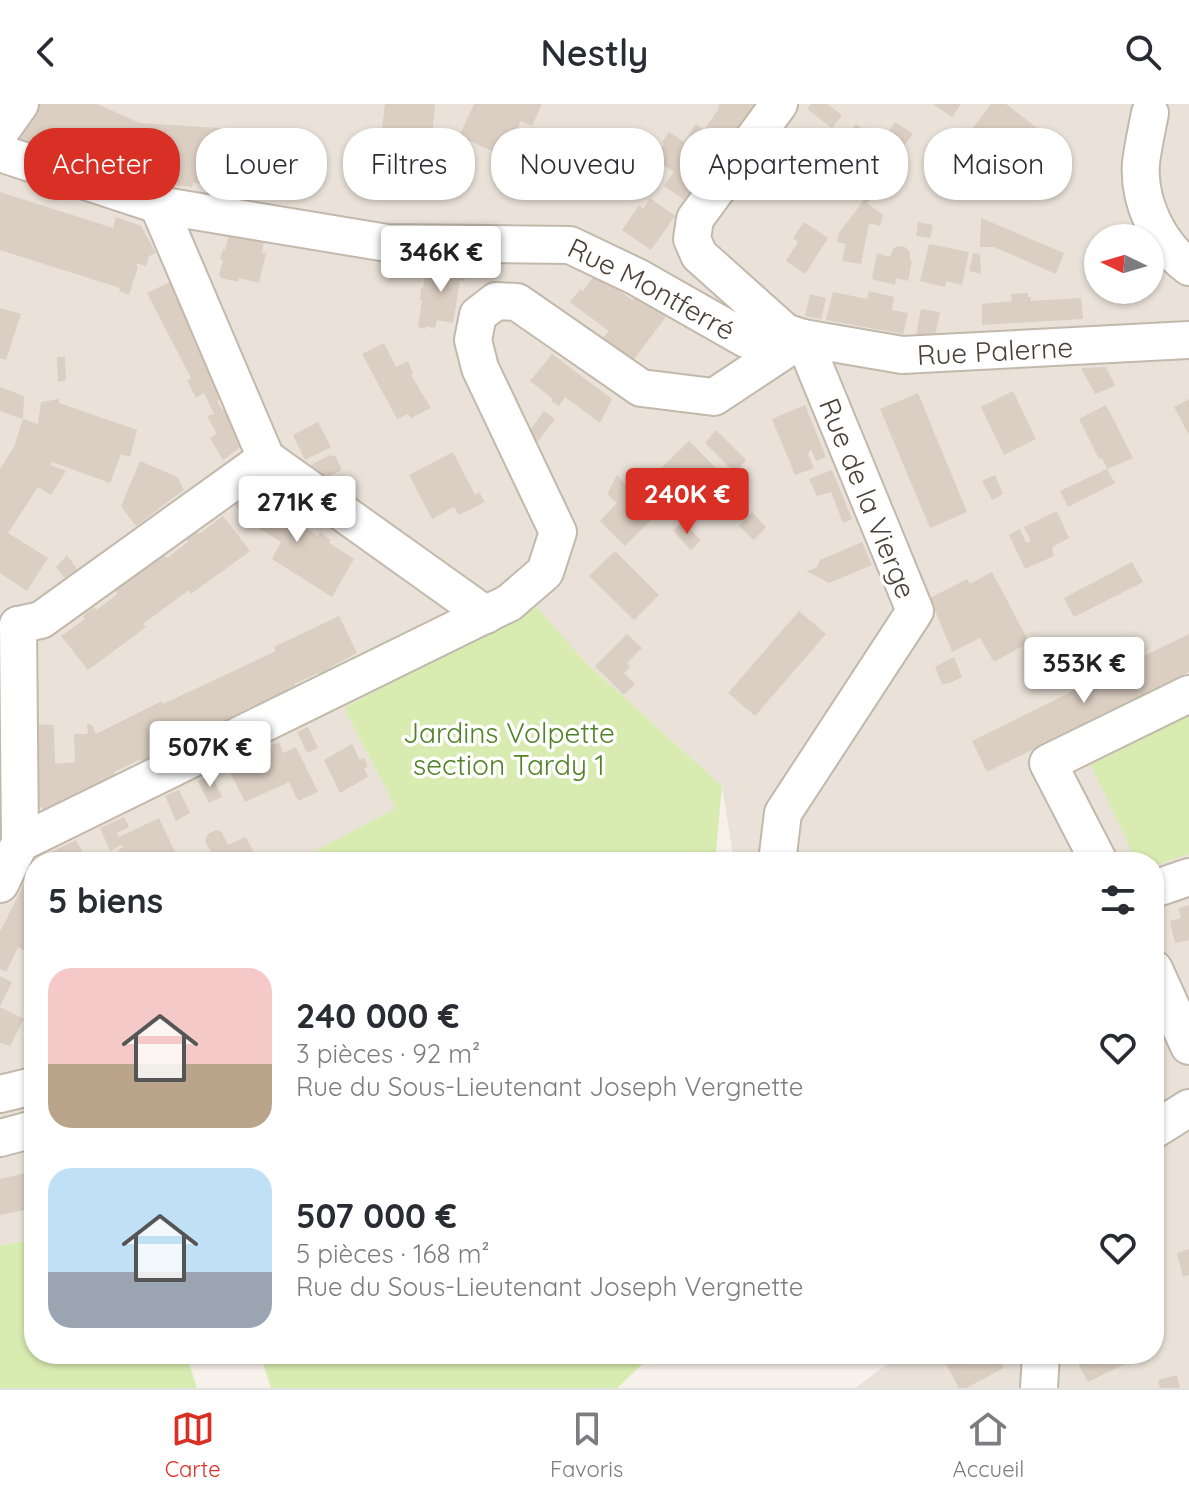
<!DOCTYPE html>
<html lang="fr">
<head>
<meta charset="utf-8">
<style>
	body { margin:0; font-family:Quicksand,sans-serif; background:#f7f7f7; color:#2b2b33; height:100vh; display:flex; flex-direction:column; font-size:30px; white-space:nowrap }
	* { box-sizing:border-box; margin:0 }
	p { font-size:26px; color:#7c7c81 }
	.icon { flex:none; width:44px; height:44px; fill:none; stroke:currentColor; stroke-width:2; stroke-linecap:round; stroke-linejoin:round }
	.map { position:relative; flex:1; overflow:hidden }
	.sheet { position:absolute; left:24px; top:748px; width:1140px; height:512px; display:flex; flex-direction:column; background:#fff; border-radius:32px; box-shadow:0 2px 6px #0004 }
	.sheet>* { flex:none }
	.guide { position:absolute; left:24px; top:24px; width:1142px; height:72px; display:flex; gap:16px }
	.needle { width:52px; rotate:275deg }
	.fabs { position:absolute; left:1084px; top:120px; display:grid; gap:16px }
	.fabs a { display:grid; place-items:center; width:80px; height:80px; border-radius:50%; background:#fff; box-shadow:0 2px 6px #0004; font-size:40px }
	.price { position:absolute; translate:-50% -68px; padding:0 18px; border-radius:8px; background:#fff; color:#222; font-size:26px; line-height:52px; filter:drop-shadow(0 2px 4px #0008) }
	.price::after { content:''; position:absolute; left:50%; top:48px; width:24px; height:18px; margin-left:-12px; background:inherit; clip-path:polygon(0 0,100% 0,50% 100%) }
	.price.current { background:#d93025; color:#fff }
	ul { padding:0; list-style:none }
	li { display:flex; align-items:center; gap:24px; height:200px; padding:0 24px }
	li span { display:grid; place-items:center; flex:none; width:224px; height:160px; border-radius:24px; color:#555 }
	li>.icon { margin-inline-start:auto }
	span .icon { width:96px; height:96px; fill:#fffc; stroke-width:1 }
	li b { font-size:34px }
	h2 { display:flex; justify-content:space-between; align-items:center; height:96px; padding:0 24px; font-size:34px }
	.chip { padding:0 28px; border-radius:32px; background:#fff; box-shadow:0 2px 6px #0004; font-size:28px; line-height:72px }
	.chip.current { background:#d93025; color:#fff }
	header { display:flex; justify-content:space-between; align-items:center; height:104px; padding:0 24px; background:#fff; font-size:36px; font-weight:600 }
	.tabs { display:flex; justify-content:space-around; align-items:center; height:112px; border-top:2px solid #e1e1e2; background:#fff; font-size:22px; color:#7c7c81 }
	.tabs a { display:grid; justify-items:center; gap:4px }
	.tabs .current { color:#d93025 }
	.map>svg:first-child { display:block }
	.residential { fill:#eae2d8; fill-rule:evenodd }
	.green { fill:#d8ecb1 }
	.building { fill:#dbcec2 }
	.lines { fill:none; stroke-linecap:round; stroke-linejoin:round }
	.minor-casing { stroke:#c2b8ac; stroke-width:40 }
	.minor { stroke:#fff; stroke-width:36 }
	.labels { text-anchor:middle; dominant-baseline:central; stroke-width:7; stroke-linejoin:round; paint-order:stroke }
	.street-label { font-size:28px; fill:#4b4137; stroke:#fff }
	.park-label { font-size:28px; fill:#528126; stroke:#fff }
</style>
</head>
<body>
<header><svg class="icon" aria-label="back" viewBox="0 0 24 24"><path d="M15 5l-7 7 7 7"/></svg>Nestly<svg class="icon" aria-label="search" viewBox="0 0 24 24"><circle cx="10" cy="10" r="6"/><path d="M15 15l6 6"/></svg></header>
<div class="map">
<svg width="1189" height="1284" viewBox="0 0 1189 1284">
	<rect width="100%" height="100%" fill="#f6f1ea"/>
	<path class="residential" d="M 0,0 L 1189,0 L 1189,1284 L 855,1284 L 901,1250 L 1154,1250 L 1154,758 L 734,758 L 722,682 L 586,559 L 535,502 L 344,604 L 396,704 L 295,758 L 34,758 L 34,1135 L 0,1142 ZM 1098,134 L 1150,134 L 1150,186 L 1098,186 Z"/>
	<path class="green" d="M 535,501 L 586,559 L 722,682 L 715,758 L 295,758 L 396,704 L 344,604 Z
		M 1189,610 L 1189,750 L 1154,762 L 1154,758 L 1137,758 L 1088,655 Z
		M 34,1135 L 34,1250 L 186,1250 L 197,1284 L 0,1284 L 0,1142 Z
		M 260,1250 L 653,1250 L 617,1284 L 271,1284 Z"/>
	<path class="building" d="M 30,0 L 97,0 L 140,19 L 219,24 L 265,35 L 281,92 L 218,85 L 219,81 L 193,79 L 192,83 L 130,76 L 77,57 L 78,54 L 54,45 L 52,49 L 16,37 Z
		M 385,0 L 435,0 L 432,30 L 382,25 Z
		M 474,0 L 542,0 L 532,22 L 521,17 L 505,53 L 459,32 Z
		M 720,0 L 756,0 L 686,97 L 664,82 L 674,68 L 654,55 L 664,40 L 662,38 L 669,28 L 684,38 L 696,20 L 704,26 L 719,4 L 718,2 Z
		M 811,0 L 827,0 L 842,11 L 832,24 L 807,5 Z
		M 933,0 L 961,0 L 952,13 Z
		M 991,0 L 1006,0 L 1059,41 L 1022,89 L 960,41 Z
		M 895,18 L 913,30 L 887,64 L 891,65 L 867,99 L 883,111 L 880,122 L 869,119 L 861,160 L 842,157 L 846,140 L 837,138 L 839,129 L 863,97 L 834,75 L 857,42 L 846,33 L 856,20 L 871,31 L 873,28 L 883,35 Z
		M 780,37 L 808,57 L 799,70 L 803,73 L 789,94 L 756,70 Z
		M 0,88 L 113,124 L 116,113 L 141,122 L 156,149 L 149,152 L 146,162 L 136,159 L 138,163 L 129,191 L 119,187 L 120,184 L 0,146 Z
		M 650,94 L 675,112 L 651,146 L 622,126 L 639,101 L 643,105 Z
		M 981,114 L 1064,149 L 1056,170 L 994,143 L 980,143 Z
		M 804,118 L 828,134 L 805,170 L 786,157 L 798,138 L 793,134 Z
		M 918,118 L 933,121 L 930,134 L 916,132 Z
		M 229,129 L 264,137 L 262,149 L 266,149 L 259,179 L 239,174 L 238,178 L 221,174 L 219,171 L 223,156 L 220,155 L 223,145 L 225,146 Z
		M 929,140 L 969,148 L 962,181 L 946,177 L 945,183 L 920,177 Z
		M 898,142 L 905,143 L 910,148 L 910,156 L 912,157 L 908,177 L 896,174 L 895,181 L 872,175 L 877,149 L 890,153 L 893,145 Z
		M 973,149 L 980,150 L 981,170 L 969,167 Z
		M 432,159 L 468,161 L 464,177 L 460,176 L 453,219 L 437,216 L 435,224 L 426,222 L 426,225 L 418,223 L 422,196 L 420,196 L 421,184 L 423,184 L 426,167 L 430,168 Z
		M 596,169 L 632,196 L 636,191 L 666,213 L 631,259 L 601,236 L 609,227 L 570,198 L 580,185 L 583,187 Z
		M 170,178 L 227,292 L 217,297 L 222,306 L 232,301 L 250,336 L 223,356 L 210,334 L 217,330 L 207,312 L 214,310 L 204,289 L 196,294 L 187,276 L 191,274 L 147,189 Z
		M 869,187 L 894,193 L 892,206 L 908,209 L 903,230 L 826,216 L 833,188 L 867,195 Z
		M 1028,189 L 1028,193 L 1031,193 L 1031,197 L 1081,194 L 1083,215 L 982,221 L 982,200 L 1012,197 L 1011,190 Z
		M 810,190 L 826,194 L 821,215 L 805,212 Z
		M 0,204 L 21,210 L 6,256 L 0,254 Z
		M 921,205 L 940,208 L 935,232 L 916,232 Z
		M 384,239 L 396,263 L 408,257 L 413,270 L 411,271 L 431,304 L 411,314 L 408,310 L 397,315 L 362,250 Z
		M 552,250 L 612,295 L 600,319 L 565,293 L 559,302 L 551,297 L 553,295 L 530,277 Z
		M 57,253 L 65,253 L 66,276 L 58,278 Z
		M 1106,263 L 1115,282 L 1095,290 L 1081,264 Z
		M 0,283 L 24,292 L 23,315 L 0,307 Z
		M 1013,287 L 1036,335 L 1004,351 L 981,303 Z
		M 918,289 L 967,408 L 930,424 L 880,305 Z
		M 59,295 L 59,299 L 137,326 L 130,353 L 121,350 L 110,379 L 52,358 L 50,361 L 66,367 L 51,391 L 38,383 L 8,429 L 48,454 L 27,487 L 0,469 L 0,365 L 14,343 L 23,315 L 38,320 L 41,298 Z
		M 1189,295 L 1189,331 L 1174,303 Z
		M 805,301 L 826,353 L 816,357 L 811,345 L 808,350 L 814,364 L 795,371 L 772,315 Z
		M 1106,301 L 1133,354 L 1107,365 L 1115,379 L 1068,403 L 1060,387 L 1107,365 L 1102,354 L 1099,355 L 1079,315 Z
		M 544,307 L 555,315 L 536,340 L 530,326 Z
		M 318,318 L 331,343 L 305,356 L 293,331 Z
		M 716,326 L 746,356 L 735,369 L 705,339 Z
		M 689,337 L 731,379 L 712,397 L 701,387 L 680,409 L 648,377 Z
		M 453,348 L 475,391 L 479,388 L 485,398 L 459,411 L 454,403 L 432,415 L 409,371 Z
		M 330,351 L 336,353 L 342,366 L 317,379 L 309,362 Z
		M 140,357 L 177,373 L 184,386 L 136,422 L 121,402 Z
		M 832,366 L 852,415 L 843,419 L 831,388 L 817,392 L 809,375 Z
		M 617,371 L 656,411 L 625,442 L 600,417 L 617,399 L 607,390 Z
		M 995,371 L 1003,390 L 992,396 L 982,377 Z
		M 252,386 L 296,414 L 294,417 L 318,432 L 320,428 L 331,436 L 329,439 L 354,455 L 332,493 L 272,455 L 281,438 L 244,415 L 234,399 Z
		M 1057,407 L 1069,434 L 1052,443 L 1054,452 L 1025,465 L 1009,431 L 1020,425 L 1026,439 L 1031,437 L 1024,423 Z
		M 752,408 L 766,423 L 754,436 L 739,422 Z
		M 223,412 L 250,447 L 191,490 L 189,486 L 143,520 L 146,523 L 88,566 L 61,532 L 85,515 L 83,512 L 94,503 L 96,506 L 118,490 L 115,487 L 164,451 L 167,454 L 188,438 L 186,435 L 197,426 L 199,430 Z
		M 682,417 L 701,436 L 691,446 L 673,427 Z
		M 862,438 L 872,461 L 829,479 L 806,467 L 816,464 L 820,456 Z
		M 615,447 L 659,491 L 634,516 L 589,472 Z
		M 67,451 L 77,465 L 65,474 L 56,463 Z
		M 1132,458 L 1143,478 L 1074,513 L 1064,494 Z
		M 992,468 L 1029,538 L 994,558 L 980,534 L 952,548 L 930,494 L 967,475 L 970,480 Z
		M 799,507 L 826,530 L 755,612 L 728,589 Z
		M 339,512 L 357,549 L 331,563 L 332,566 L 320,572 L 318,569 L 294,580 L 296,584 L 179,640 L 178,637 L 153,649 L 155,652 L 142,659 L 141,655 L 114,668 L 116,671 L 45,706 L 34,699 L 33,620 L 54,621 L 55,660 L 75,658 L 74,630 L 88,630 L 87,620 L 92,621 L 96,630 L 162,597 L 163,600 L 276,547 L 274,543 Z
		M 627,530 L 642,544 L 627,559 L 630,563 L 624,569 L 635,580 L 624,591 L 595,562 Z
		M 1189,530 L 1189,568 L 987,668 L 972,637 Z
		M 954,553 L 962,573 L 950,579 L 942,580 L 935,563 Z
		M 308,623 L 318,644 L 307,649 L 297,628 Z
		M 279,638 L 283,649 L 296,643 L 318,688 L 298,697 L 289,678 L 245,698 L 227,662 Z
		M 352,640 L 360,656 L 364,654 L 368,663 L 364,664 L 368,673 L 340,689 L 324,656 Z
		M 211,670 L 222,693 L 209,699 L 198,677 Z
		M 179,686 L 190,709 L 176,717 L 165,692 Z
		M 124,713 L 129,723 L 117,729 L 119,733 L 159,714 L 176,750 L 161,758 L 106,758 L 121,751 L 118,746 L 123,743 L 121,741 L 110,747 L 100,724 Z
		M 216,726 L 222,728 L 228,741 L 246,733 L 256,753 L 246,758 L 216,758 L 205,737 L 208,730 Z
		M 76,736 L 88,758 L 38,758 L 37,755 Z
		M 28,772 L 34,775 L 34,843 L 30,850 L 18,843 L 6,868 L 0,865 L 0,828 Z
		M 1189,801 L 1189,836 L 1175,839 L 1170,817 L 1181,814 L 1179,804 Z
		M 0,872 L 12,878 L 0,902 Z
		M 0,903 L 24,915 L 10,942 L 0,939 Z
		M 34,1067 L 34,1104 L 0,1111 L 0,1075 Z
		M 1189,1145 L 1189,1171 L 1183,1173 L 1177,1149 Z
		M 955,1250 L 996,1250 L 1004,1264 L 966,1284 L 959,1284 L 944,1256 Z
		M 1073,1250 L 1138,1250 L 1139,1253 L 1088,1278 Z
		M 1177,1271 L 1180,1284 L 1160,1284 L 1158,1276 Z"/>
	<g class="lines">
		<defs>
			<g id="minor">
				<path id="s1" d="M 779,0 L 695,115 L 692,135 L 699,151 L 785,228 L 803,234 L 902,251 L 1189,236"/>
				<path d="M 1150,9 C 1147,25 1143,42 1141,59 C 1138,97 1158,140 1189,163"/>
				<path d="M 0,28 L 20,0"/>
				<path id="s2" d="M 0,49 L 158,101 L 387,139 L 570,141 L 637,173 L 746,235 L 785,228"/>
				<path d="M 158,101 L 266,354 L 486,511"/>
				<path d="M 18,521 L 41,516 L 266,354"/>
				<path d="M 18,521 L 20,739"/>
				<path d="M 782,758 L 778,750 L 783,709 L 915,507 L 803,234"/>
				<path d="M 1099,758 L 1048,659 L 1189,590"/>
				<path d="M 0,780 L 20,739 L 509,499 L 545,468 L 558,428 L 480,264 L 473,236 L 478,211 L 496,197 L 517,198 L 641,284 L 714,293 L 803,234"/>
				<path d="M 1154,785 L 1189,773"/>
				<path d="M 1154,865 L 1189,942"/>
				<path d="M 0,990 L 29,983 L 34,984"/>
				<path d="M 1154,1026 L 1189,1004"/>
				<path d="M 0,1034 L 34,1025"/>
				<path d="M 1039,1284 L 1041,1250"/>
			</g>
		</defs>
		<use href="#minor" class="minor-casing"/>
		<use href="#minor" class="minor"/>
	</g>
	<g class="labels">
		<g class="street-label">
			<text stroke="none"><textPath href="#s2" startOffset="674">Rue Montferré</textPath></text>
			<text stroke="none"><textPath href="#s1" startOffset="508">Rue Palerne</textPath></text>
			<text transform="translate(868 394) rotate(68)">Rue de la Vierge</text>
		</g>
		<g class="park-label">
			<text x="509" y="628">Jardins Volpette<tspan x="509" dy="32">section Tardy 1</tspan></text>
		</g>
	</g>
</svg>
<div class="fabs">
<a><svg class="needle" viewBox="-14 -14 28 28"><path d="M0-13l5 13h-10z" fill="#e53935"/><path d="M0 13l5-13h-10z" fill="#7c7c81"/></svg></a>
</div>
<b class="price" style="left:441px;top:190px">346K €</b>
<b class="price current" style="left:687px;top:432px">240K €</b>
<b class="price" style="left:297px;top:440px">271K €</b>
<b class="price" style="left:1084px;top:601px">353K €</b>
<b class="price" style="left:210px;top:685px">507K €</b>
<div class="guide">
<a class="chip current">Acheter</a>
<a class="chip">Louer</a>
<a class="chip">Filtres</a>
<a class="chip">Nouveau</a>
<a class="chip">Appartement</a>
<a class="chip">Maison</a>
</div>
<section class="sheet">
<h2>5 biens<svg class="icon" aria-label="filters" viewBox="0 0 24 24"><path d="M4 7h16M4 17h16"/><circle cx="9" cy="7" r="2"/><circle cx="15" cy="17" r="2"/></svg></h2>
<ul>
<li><span style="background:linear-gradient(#f6c9c9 60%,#b9a48a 0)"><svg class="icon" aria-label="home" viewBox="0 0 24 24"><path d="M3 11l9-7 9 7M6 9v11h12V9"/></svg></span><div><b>240 000 €</b><p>3 pièces · 92 m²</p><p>Rue du Sous-Lieutenant Joseph Vergnette</p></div><svg class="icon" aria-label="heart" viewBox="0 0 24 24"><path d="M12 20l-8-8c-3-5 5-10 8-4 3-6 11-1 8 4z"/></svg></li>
<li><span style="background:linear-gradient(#bfe0f5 65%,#9aa5b1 0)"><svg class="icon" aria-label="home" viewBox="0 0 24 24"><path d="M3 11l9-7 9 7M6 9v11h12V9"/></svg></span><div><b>507 000 €</b><p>5 pièces · 168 m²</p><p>Rue du Sous-Lieutenant Joseph Vergnette</p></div><svg class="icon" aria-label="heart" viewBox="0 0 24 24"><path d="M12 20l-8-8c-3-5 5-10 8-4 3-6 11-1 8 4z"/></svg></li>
</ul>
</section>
</div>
<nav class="tabs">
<a class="current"><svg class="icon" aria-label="map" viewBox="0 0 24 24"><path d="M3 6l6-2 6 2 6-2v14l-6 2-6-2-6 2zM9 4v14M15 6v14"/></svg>Carte</a>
<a><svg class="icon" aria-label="saved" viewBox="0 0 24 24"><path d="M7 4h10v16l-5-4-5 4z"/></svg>Favoris</a>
<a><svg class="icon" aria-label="home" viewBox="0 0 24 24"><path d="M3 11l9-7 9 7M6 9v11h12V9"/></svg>Accueil</a>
</nav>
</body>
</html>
